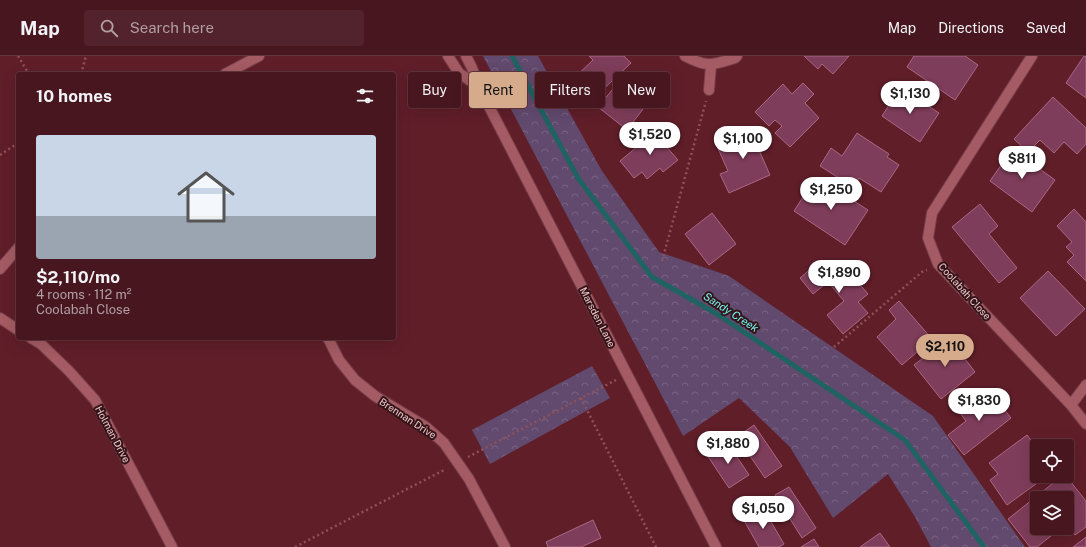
<!DOCTYPE html>
<html lang="en">
<head>
<meta charset="utf-8">
<style>
	body { margin:0; font-family:"Public Sans",sans-serif; background:#52232c; color:#f1f3f6; height:100vh; display:flex; flex-direction:column; font-size:15px; white-space:nowrap }
	* { box-sizing:border-box; margin:0 }
	p { font-size:13px; color:#b19fa4 }
	.icon { flex:none; width:22px; height:22px; fill:none; stroke:currentColor; stroke-width:2; stroke-linecap:round; stroke-linejoin:round }
	.map { position:relative; flex:1; overflow:hidden }
	.panel { position:absolute; left:16px; top:16px; width:380px; height:268px; display:flex; flex-direction:column; background:#48161f; border-radius:4px; box-shadow:0 4px 16px #0002,0 0 0 1px #60353d }
	.panel>* { flex:none }
	.banner { position:absolute; left:408px; top:16px; width:380px; height:36px; display:flex; gap:8px }
	.tools { position:absolute; left:1030px; top:383px; display:grid; gap:8px }
	.tools a { display:grid; place-items:center; width:44px; height:44px; border-radius:4px; background:#48161f; box-shadow:0 4px 16px #0002,0 0 0 1px #60353d; font-size:20px }
	.price { position:absolute; translate:-50% -34px; padding:0 9px; border-radius:14px; background:#fff; color:#222; font-size:13px; line-height:26px; filter:drop-shadow(0 1px 2px #0008) }
	.price::after { content:''; position:absolute; left:50%; top:24px; width:12px; height:9px; margin-left:-6px; background:inherit; clip-path:polygon(0 0,100% 0,50% 100%) }
	.price.selected { background:#d6ab8b; color:#111 }
	ul { padding:0; list-style:none }
	li { display:grid; align-content:center; gap:8px; height:212px; padding:0 20px }
	li+li { border-top:1px solid #60353d }
	li span { display:grid; place-items:center; height:124px; border-radius:4px; color:#555 }
	li>.icon { margin-inline-start:auto }
	span .icon { width:72px; height:72px; fill:#fffc; stroke-width:1 }
	li b { font-size:17px }
	h2 { display:flex; justify-content:space-between; align-items:center; height:48px; padding:0 20px; font-size:17px }
	.chip { padding:0 14px; border-radius:4px; background:#48161f; box-shadow:0 4px 16px #0002,0 0 0 1px #60353d; font-size:14px; line-height:36px }
	.chip.selected { background:#d6ab8b; color:#111 }
	header { display:flex; align-items:center; gap:24px; box-sizing:border-box; height:56px; padding:0 20px; background:#48161f; border-bottom:1px solid #60353d }
	header strong { font-size:19px }
	nav { display:flex; gap:22px; margin-inline-start:auto; font-size:14px }
	.search { width:280px; height:36px; background:#52232c; display:flex; align-items:center; gap:10px; box-sizing:border-box; padding:0 14px; border-radius:4px; color:#b19fa4; font-size:15px }
	.map>svg:first-child { display:block }
	.park { fill:url(#park-crowns) }
	.lines { fill:none; stroke-linecap:round; stroke-linejoin:round }
	.stream { stroke:#1f6463; stroke-width:5 }
	.building { fill:#7e3d5a; stroke:#ac6784 }
	.street-casing { stroke:#763c48; stroke-width:12 }
	.secondary-casing { stroke:#763c48; stroke-width:12 }
	.path { stroke:#8d525b; stroke-width:2.5; stroke-dasharray:2 3; stroke-linecap:butt }
	.street { stroke:#a45b63; stroke-width:10 }
	.secondary { stroke:#a45b63; stroke-width:10 }
	.labels { text-anchor:middle; dominant-baseline:central; stroke-width:4; stroke-linejoin:round; paint-order:stroke }
	.street-label { font-size:10px; fill:#f1c7ca; stroke:#331519 }
	.water-label { font-size:11px; font-style:italic; fill:#73f3f1; stroke:#331519 }
</style>
</head>
<body>
<header>
<strong>Map</strong>
<div class="search"><svg class="icon" aria-label="search" viewBox="0 0 24 24"><circle cx="10" cy="10" r="6"/><path d="M15 15l6 6"/></svg>Search here</div>
<nav><a>Map</a><a>Directions</a><a>Saved</a></nav>
</header>
<div class="map">
<svg width="1086" height="491" viewBox="0 0 1086 491">
	<defs>
		<pattern id="park-crowns" width="20" height="18" patternUnits="userSpaceOnUse"><rect width="20" height="18" fill="#62496e"/><path d="M2 6a3 3 0 1 1 6 0M12 15a3 3 0 1 1 6 0" fill="none" stroke="#796281"/></pattern>
	</defs>
	<rect width="100%" height="100%" fill="#601e29"/>
	<path class="park" d="M 483,0 L 538,0 L 602,115 L 659,196 L 729,220 L 933,360 L 1025,491 L 931,491 L 915,461 L 888,418 L 833,462 L 790,391 L 739,342 L 683,380 Z
		M 592,310 L 610,342 L 490,408 L 472,374 Z"/>
	<g class="lines">
		<path class="stream" d="M 512,0 L 578,122 L 652,221 L 717,258 L 905,384 L 984,491"/>
	</g>
	<path class="building" d="M 589,0 L 624,0 L 631,7 L 594,42 L 574,22 L 593,4 Z
		M 804,0 L 849,0 L 833,18 L 822,8 L 818,13 Z
		M 914,0 L 965,0 L 978,9 L 955,44 L 907,11 Z
		M 1084,0 L 1086,0 L 1086,42 L 1066,27 Z
		M 622,22 L 650,44 L 627,74 L 598,51 Z
		M 803,27 L 814,38 L 805,47 L 819,62 L 790,91 L 775,77 L 782,70 L 775,64 L 769,70 L 755,56 L 783,28 L 792,38 Z
		M 900,32 L 939,57 L 920,86 L 882,60 Z
		M 1053,41 L 1086,72 L 1086,88 L 1077,98 L 1064,86 L 1054,97 L 1040,84 L 1028,96 L 1014,83 Z
		M 756,70 L 765,91 L 759,94 L 770,119 L 729,137 L 720,118 L 728,115 L 716,88 Z
		M 661,71 L 671,84 L 665,89 L 678,104 L 663,116 L 660,112 L 647,123 L 642,116 L 634,122 L 620,105 Z
		M 857,77 L 889,98 L 887,101 L 899,109 L 881,136 L 859,122 L 853,131 L 820,110 L 831,92 L 842,100 Z
		M 1012,93 L 1055,124 L 1032,156 L 990,125 Z
		M 816,121 L 868,154 L 845,189 L 794,155 Z
		M 980,148 L 998,170 L 989,178 L 1017,212 L 999,227 L 952,171 Z
		M 1074,153 L 1086,166 L 1086,225 L 1067,206 L 1074,199 L 1066,191 L 1072,186 L 1057,170 Z
		M 712,157 L 736,188 L 709,209 L 685,178 Z
		M 840,205 L 868,238 L 858,246 L 868,257 L 843,278 L 827,259 L 844,245 L 828,226 L 813,238 L 800,222 L 814,210 L 818,215 L 826,208 L 830,213 Z
		M 1048,215 L 1085,253 L 1056,280 L 1020,242 Z
		M 899,245 L 932,283 L 902,309 L 877,281 L 896,263 L 889,254 Z
		M 949,282 L 975,316 L 941,343 L 914,309 Z
		M 989,334 L 1011,362 L 964,399 L 948,379 L 966,365 L 960,357 Z
		M 754,369 L 782,410 L 765,422 L 737,381 Z
		M 1027,379 L 1037,392 L 1037,420 L 1047,420 L 1007,449 L 990,424 L 998,418 L 989,407 Z
		M 727,386 L 749,419 L 729,432 L 707,399 Z
		M 1062,420 L 1066,420 L 1086,445 L 1086,471 L 1075,479 L 1067,469 L 1067,442 L 1037,442 L 1037,472 L 1061,472 L 1037,491 L 1030,491 L 1008,463 Z
		M 789,431 L 816,472 L 802,482 L 775,439 Z
		M 756,453 L 762,463 L 767,459 L 784,488 L 779,491 L 759,491 L 742,461 Z
		M 593,464 L 601,482 L 581,491 L 548,491 L 546,486 Z
		M 880,477 L 890,491 L 860,491 Z
		M 1086,481 L 1086,491 L 1073,491 Z
		M 814,483 L 819,491 L 801,491 Z"/>
	<g class="lines">
		<defs>
			<path id="street" d="M 685,0 C 708,12 712,9 735,2 L 737,0
				M 1032,0 L 932,157 L 928,182 L 938,208 L 1071,349 L 1086,368
				M 709,34 L 711,9
				M 0,262 L 18,274
				M 31,282 L 41,288 L 69,315 L 95,344 L 172,491
				M 328,282 L 339,304 L 355,324 L 375,340 L 426,371 L 444,387 L 469,423 L 505,491
				M 1071,349 L 1086,329"/>
			<path id="secondary" d="M 448,0 L 459,17 L 479,31
				M 466,0 L 472,12 L 479,31 L 716,491
				M 225,18 L 259,0
				M 0,213 L 18,192"/>
		</defs>
		<use href="#street" class="street-casing"/>
		<use href="#secondary" class="secondary-casing"/>
		<path class="path" d="M 18,0 L 29,18
			M 81,18 L 86,0
			M 0,99 L 18,87
			M 662,205 L 706,45
			M 834,291 L 922,216 L 927,214
			M 581,342 L 656,491
			M 468,401 L 616,324
			M 295,491 L 446,413"/>
		<use href="#street" class="street"/>
		<use href="#secondary" class="secondary"/>
	</g>
	<g class="labels">
		<g class="street-label">
			<text transform="translate(965 235) rotate(48)">Coolabah Close</text>
			<text transform="translate(598 261) rotate(63)">Marsden Lane</text>
			<text transform="translate(408 362) rotate(33)">Brennan Drive</text>
			<text transform="translate(113 378) rotate(62)">Holman Drive</text>
		</g>
		<g class="water-label">
			<text transform="translate(731 256) rotate(33)">Sandy Creek</text>
		</g>
	</g>
</svg>
<div class="tools">
<a><svg class="icon" aria-label="locate" viewBox="0 0 24 24"><circle cx="12" cy="12" r="6"/><path d="M12 2v4M12 18v4M2 12h4M18 12h4"/></svg></a>
<a><svg class="icon" aria-label="layers" viewBox="0 0 24 24"><path d="M12 4l9 5-9 5-9-5zM3 14l9 5 9-5"/></svg></a>
</div>
<b class="price" style="left:910px;top:59px">$1,130</b>
<b class="price" style="left:650px;top:100px">$1,520</b>
<b class="price" style="left:743px;top:104px">$1,100</b>
<b class="price" style="left:1022px;top:124px">$811</b>
<b class="price" style="left:831px;top:155px">$1,250</b>
<b class="price" style="left:839px;top:238px">$1,890</b>
<b class="price selected" style="left:945px;top:312px">$2,110</b>
<b class="price" style="left:979px;top:366px">$1,830</b>
<b class="price" style="left:728px;top:409px">$1,880</b>
<b class="price" style="left:763px;top:474px">$1,050</b>
<div class="banner">
<a class="chip">Buy</a>
<a class="chip selected">Rent</a>
<a class="chip">Filters</a>
<a class="chip">New</a>
</div>
<section class="panel">
<h2>10 homes<svg class="icon" aria-label="filters" viewBox="0 0 24 24"><path d="M4 7h16M4 17h16"/><circle cx="9" cy="7" r="2"/><circle cx="15" cy="17" r="2"/></svg></h2>
<ul>
<li><span style="background:linear-gradient(#c9d6e8 65%,#9aa5b1 0)"><svg class="icon" aria-label="home" viewBox="0 0 24 24"><path d="M3 11l9-7 9 7M6 9v11h12V9"/></svg></span><div><b>$2,110/mo</b><p>4 rooms · 112 m²</p><p>Coolabah Close</p></div></li>
</ul>
</section>
</div>
</body>
</html>
